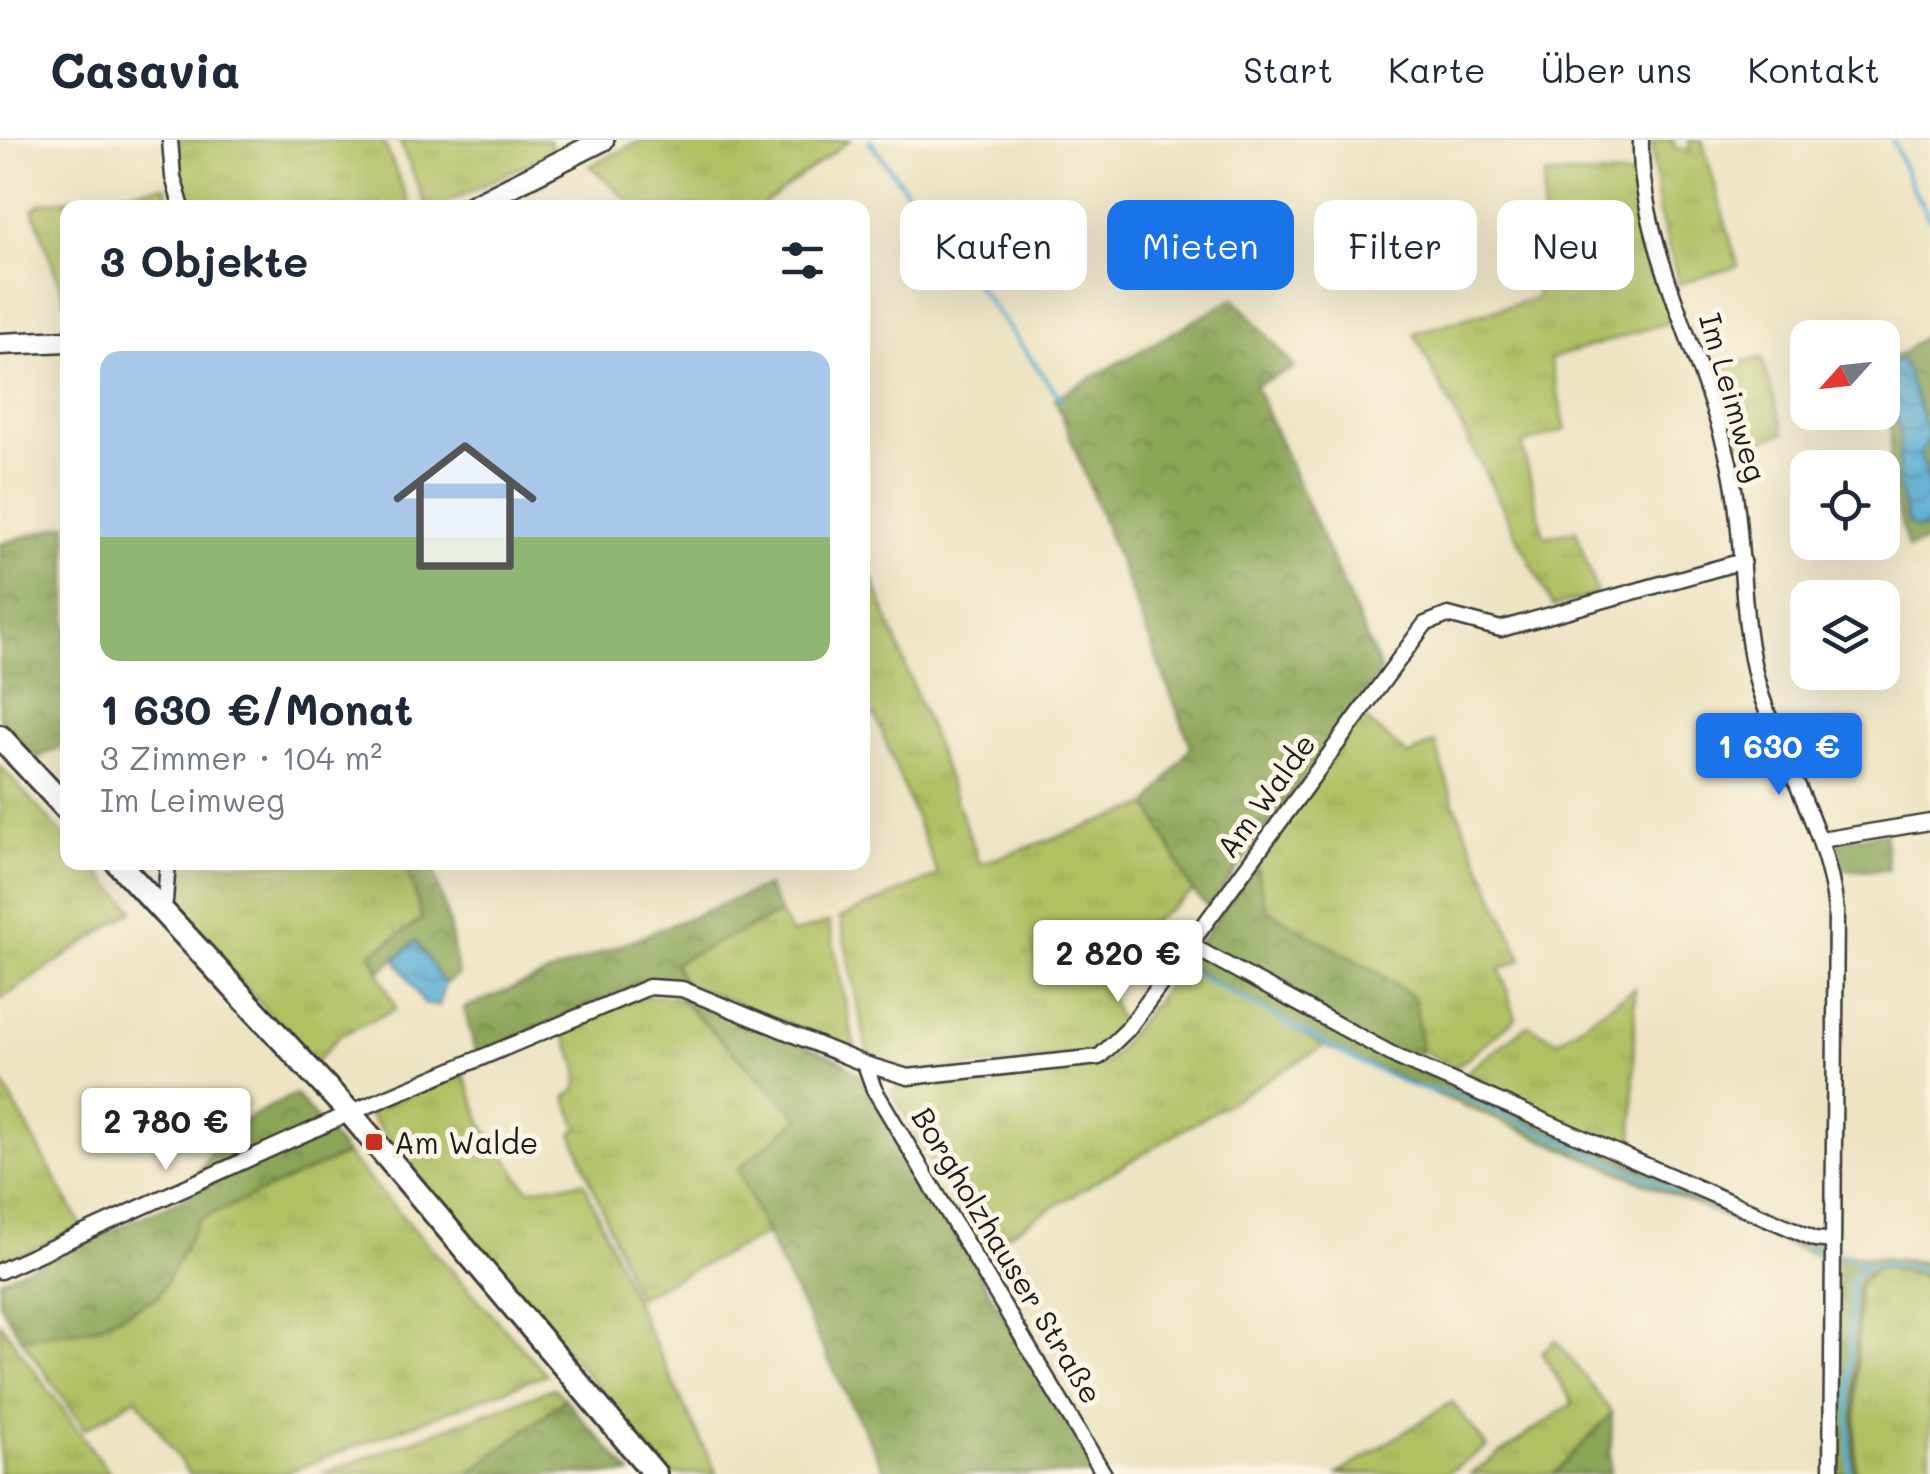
<!DOCTYPE html>
<html lang="de">
<head>
<meta charset="utf-8">
<style>
	body { margin:0; font-family:Mali,sans-serif; background:#f2f2f3; color:#1f2937; height:100vh; display:flex; flex-direction:column; font-size:38px; white-space:nowrap }
	* { box-sizing:border-box; margin:0 }
	p { font-size:32px; color:#747a83 }
	.icon { flex:none; width:55px; height:55px; fill:none; stroke:currentColor; stroke-width:2; stroke-linecap:round; stroke-linejoin:round }
	.map { position:relative; flex:1; overflow:hidden }
	.details { position:absolute; left:60px; top:60px; width:810px; height:670px; display:flex; flex-direction:column; background:#fff; border-radius:20px; box-shadow:0 10px 40px #0002 }
	.details>* { flex:none }
	.guide { position:absolute; left:900px; top:60px; width:880px; height:90px; display:flex; gap:20px }
	.needle { width:65px; rotate:243deg }
	.tools { position:absolute; left:1790px; top:180px; display:grid; gap:20px }
	.tools a { display:grid; place-items:center; width:110px; height:110px; border-radius:20px; background:#fff; box-shadow:0 10px 40px #0002; font-size:50px }
	.price { position:absolute; translate:-50% -85px; padding:0 22px; border-radius:10px; background:#fff; color:#222; font-size:32px; line-height:65px; filter:drop-shadow(0 2px 5px #0008) }
	.price::after { content:''; position:absolute; left:50%; top:60px; width:30px; height:22px; margin-left:-15px; background:inherit; clip-path:polygon(0 0,100% 0,50% 100%) }
	.price.active { background:#1a73e8; color:#fff }
	ul { padding:0; list-style:none }
	li { display:grid; align-content:center; gap:20px; height:530px; padding:0 40px }
	li+li { border-top:2px solid #e0e1e3 }
	li span { display:grid; place-items:center; height:310px; border-radius:20px; color:#555 }
	li>.icon { margin-inline-start:auto }
	span .icon { width:180px; height:180px; fill:#fffc; stroke-width:1 }
	li b { font-size:42px }
	h2 { display:flex; justify-content:space-between; align-items:center; height:120px; padding:0 40px; font-size:42px }
	.chip { padding:0 35px; border-radius:20px; background:#fff; box-shadow:0 10px 40px #0002; font-size:35px; line-height:90px }
	.chip.active { background:#1a73e8; color:#fff }
	header { display:flex; align-items:center; gap:60px; box-sizing:border-box; height:140px; padding:0 50px; background:#fff; border-bottom:2px solid #e0e1e3 }
	header strong { font-size:48px }
	nav { display:flex; gap:55px; margin-inline-start:auto; font-size:35px }
	.map>svg:first-child { display:block }
	.grass { fill:url(#grass-tufts); stroke:#666e40; stroke-width:2.5 }
	.forest { fill:url(#forest-crowns); stroke:#54613a; stroke-width:2.5 }
	.water { fill:url(#water-waves); stroke:#3a6578; stroke-width:2.5 }
	.lines { fill:none; stroke-linecap:round; stroke-linejoin:round }
	.stream { stroke:#59aed5; stroke-width:4 }
	.street-casing { stroke:#3c3a35; stroke-width:19 }
	.secondary-casing { stroke:#3c3a35; stroke-width:25 }
	.primary-casing { stroke:#3c3a35; stroke-width:28 }
	.street { stroke:#fff; stroke-width:14 }
	.secondary { stroke:#fff; stroke-width:20 }
	.primary { stroke:#fff; stroke-width:22 }
	.poi-dot { fill:#c8321e; stroke:#fcf5e5; stroke-width:4 }
	.labels { text-anchor:middle; dominant-baseline:central; stroke-width:10; stroke-linejoin:round; paint-order:stroke }
	.street-label { font-size:30px; fill:#1c1c1c; stroke:#fcf5e5 }
	.poi-label { font-size:30px; fill:#1c1c1c; stroke:#fcf5e5; text-anchor:start }
</style>
</head>
<body>
<header>
<strong>Casavia</strong>
<nav><a>Start</a><a>Karte</a><a>Über uns</a><a>Kontakt</a></nav>
</header>
<div class="map">
<svg width="1930" height="1334" viewBox="0 0 1930 1334">
	<defs>
		<pattern id="grass-tufts" width="24" height="20" patternUnits="userSpaceOnUse" patternTransform="scale(2.5)"><rect width="24" height="20" fill="#b0c063"/><path d="M3 7l-1-3M5 7V3M7 7l1-3M15 17l-1-3M17 17v-4M19 17l1-3" fill="none" stroke="#97a455"/></pattern>
		<pattern id="forest-crowns" width="20" height="18" patternUnits="userSpaceOnUse" patternTransform="scale(2.5)"><rect width="20" height="18" fill="#8ca659"/><path d="M2 6a3 3 0 1 1 6 0M12 15a3 3 0 1 1 6 0" fill="none" stroke="#728649"/></pattern>
		<pattern id="water-waves" width="16" height="10" patternUnits="userSpaceOnUse" patternTransform="scale(2.5)"><rect width="16" height="10" fill="#59aed5"/><path d="M0 5q4-4 8 0t8 0" fill="none" stroke="#498dac"/></pattern>
	</defs>
	<rect width="100%" height="100%" fill="#fcf5e5"/>
	<filter id="ink" filterUnits="userSpaceOnUse"><feTurbulence type="fractalNoise" baseFrequency=".01" numOctaves="2"/><feDisplacementMap in="SourceGraphic" scale="20" xChannelSelector="R" yChannelSelector="G"/><feConvolveMatrix kernelMatrix="1 2 1 2 8 2 1 2 1" color-interpolation-filters="sRGB"/></filter>
	<filter id="wash" filterUnits="userSpaceOnUse"><feTurbulence type="fractalNoise" baseFrequency=".0048" numOctaves="4" result="noise"/><feDisplacementMap in="SourceGraphic" scale="40" xChannelSelector="R" yChannelSelector="G"/><feGaussianBlur stdDeviation="2.25" result="paint"/><feColorMatrix in="noise" values="0 0 0 0 0 0 0 0 0 0 0 0 0 0 0 0 0 1.4 0 .05"/><feComposite in="paint" operator="in"/></filter>
	<g filter="url(#wash)">
		<rect width="100%" height="100%" fill="#eee4c4"/>
		<path class="grass" d="M 174,0 L 383,0 L 411,67 L 186,67 Z
			M 399,0 L 549,0 L 554,11 L 438,67 L 427,67 Z
			M 642,0 L 850,0 L 760,67 L 635,67 L 590,26 Z
			M 1652,0 L 1673,0 L 1673,7 L 1689,11 L 1689,0 L 1702,0 L 1738,126 L 1679,144 L 1659,73 Z
			M 1545,35 L 1636,36 L 1643,79 L 1676,180 L 1550,219 L 1566,290 L 1522,304 L 1544,397 L 1576,390 L 1597,454 L 1553,467 L 1414,193 L 1536,158 Z
			M 165,46 L 173,67 L 68,68 L 67,166 L 33,69 L 42,63 Z
			M 1762,218 L 1784,293 L 1735,309 L 1708,229 Z
			M 863,412 L 980,724 L 1149,665 L 1193,752 L 1093,824 L 1123,886 L 1105,908 L 1085,916 L 918,932 L 900,929 L 868,914 L 840,778 L 938,735 L 875,575 L 863,581 Z
			M 1362,576 L 1408,616 L 1435,602 L 1454,663 L 1522,819 L 1500,829 L 1516,878 L 1456,927 L 1421,910 L 1415,860 C 1370,821 1313,802 1264,767 L 1256,724 Z
			M 0,626 L 67,699 L 68,722 L 90,723 L 134,770 L 0,860 Z
			M 176,723 L 406,723 L 422,779 L 371,814 L 396,869 L 339,896 L 315,923 L 171,766 Z
			M 780,773 L 791,794 L 829,782 L 855,909 L 684,843 L 673,823 Z
			M 1184,824 L 1324,906 L 981,1110 L 892,952 L 897,948 L 1107,923 Z
			M 1635,848 L 1633,1013 L 1468,944 L 1467,932 L 1528,885 L 1558,901 Z
			M 644,856 L 678,857 L 801,979 L 739,1029 L 766,1094 L 637,1157 L 572,993 L 578,988 L 566,957 L 577,949 L 578,927 L 562,889 Z
			M 463,932 L 484,987 L 528,1049 L 584,1042 L 637,1167 L 717,1334 L 670,1334 L 367,973 Z
			M 0,938 L 82,1086 L 0,1125 Z
			M 346,1014 L 546,1234 L 282,1334 L 189,1334 L 137,1258 L 85,1289 L 21,1198 L 91,1189 L 157,1157 L 199,1080 Z
			M 1878,1126 L 1930,1138 L 1930,1334 L 1855,1334 L 1859,1146 Z
			M 0,1183 L 110,1334 L 0,1334 Z
			M 1556,1200 L 1612,1273 L 1554,1334 L 1470,1334 L 1573,1263 L 1541,1212 Z
			M 554,1248 L 565,1259 L 469,1334 L 322,1334 Z
			M 1452,1262 L 1487,1307 L 1446,1334 L 1338,1334 Z"/>
		<path class="forest" d="M 1235,158 L 1295,228 L 1255,245 L 1381,531 L 1209,768 L 1193,752 L 1149,665 L 1191,606 L 1055,258 Z
			M 1930,190 L 1930,352 L 1921,315 L 1929,296 L 1902,219 L 1883,230 L 1882,221 L 1904,213 Z
			M 1882,235 L 1900,291 L 1898,343 L 1918,389 L 1930,387 L 1930,401 L 1908,408 L 1890,343 L 1891,287 L 1883,257 Z
			M 67,384 L 67,604 L 37,618 L 0,579 L 0,404 Z
			M 1885,693 L 1888,730 L 1842,730 L 1832,710 L 1843,700 Z
			M 406,723 L 432,723 L 449,784 L 458,835 L 444,844 L 416,801 L 380,831 L 371,814 L 422,779 Z
			M 1256,724 L 1265,767 C 1313,802 1370,821 1415,860 L 1421,910 L 1413,930 L 1824,1107 L 1823,1119 L 1324,906 L 1184,824 Z
			M 767,746 L 780,773 L 674,823 L 684,843 L 668,840 L 646,841 L 476,914 L 464,868 Z
			M 687,856 L 840,920 L 859,935 L 1099,1334 L 886,1334 L 770,1103 L 738,1029 L 800,978 L 678,857 Z
			M 295,954 L 346,1014 L 199,1080 L 158,1157 L 91,1189 L 21,1198 L 0,1164 L 0,1140 L 190,1056 C 212,991 236,984 295,954 Z
			M 1838,1114 L 1930,1123 L 1930,1137 L 1878,1126 L 1857,1146 L 1853,1334 L 1836,1334 Z
			M 565,1259 L 631,1334 L 469,1334 Z
			M 1612,1273 L 1610,1334 L 1554,1334 Z"/>
		<path class="water" d="M 1902,218 L 1929,296 L 1921,315 L 1930,352 L 1930,387 L 1918,389 L 1908,383 L 1898,343 L 1900,291 L 1883,235 L 1883,230 Z
			M 416,801 L 444,844 L 439,866 L 424,864 L 396,819 Z"/>
		<g class="lines">
			<path class="stream" d="M 869,0 L 1061,259
				M 1893,0 L 1910,44 L 1930,79
				M 1188,830 L 1359,922 L 1414,947 L 1458,955 L 1725,1072 L 1803,1102 L 1820,1117
				M 1844,1116 L 1865,1125
				M 1849,1334 L 1851,1142 C 1866,1113 1903,1127 1930,1131"/>
		</g>
	</g>
	<g filter="url(#ink)">
		<g class="lines">
			<defs>
				<path id="street" d="M 170,0 L 173,37 L 182,68
					M 1641,0 C 1638,102 1705,221 1729,322 C 1746,397 1738,475 1759,548 C 1782,624 1828,691 1836,771 L 1831,1334
					M 1821,700 L 1930,682
					M 159,768 L 165,761 L 168,722
					M 1190,805 L 1397,917 L 1815,1099 L 1833,1101
					M 865,924 L 874,949 L 1104,1334
					M 0,1131 L 350,973 L 649,847 L 682,849 L 865,924 L 908,937 L 1099,917 L 1127,890 L 1425,484 L 1448,475 L 1501,489 L 1743,421"/>
				<path id="secondary" d="M 468,68 L 603,0
					M 0,204 L 68,201"/>
				<path id="primary" d="M 0,597 L 68,670
					M 117,722 L 350,973 L 655,1334"/>
			</defs>
			<use href="#street" class="street-casing"/>
			<use href="#secondary" class="secondary-casing"/>
			<use href="#primary" class="primary-casing"/>
			<use href="#street" class="street"/>
			<use href="#secondary" class="secondary"/>
			<use href="#primary" class="primary"/>
		</g>
	</g>
	<rect class="poi-dot" x="364" y="992" width="20" height="20" rx="5"/>
	<g class="labels">
		<g class="street-label">
			<text transform="translate(1734 257) rotate(74)">Im Leimweg</text>
			<text transform="translate(1265 655) rotate(-54)">Am Walde</text>
			<text transform="translate(1008 1115) rotate(59)">Borgholzhauser Straße</text>
		</g>
		<g class="poi-label">
			<text x="394" y="1002">Am Walde</text>
		</g>
	</g>
</svg>
<div class="tools">
<a><svg class="needle" viewBox="-14 -14 28 28"><path d="M0-13l5 13h-10z" fill="#e53935"/><path d="M0 13l5-13h-10z" fill="#747a83"/></svg></a>
<a><svg class="icon" aria-label="locate" viewBox="0 0 24 24"><circle cx="12" cy="12" r="6"/><path d="M12 2v4M12 18v4M2 12h4M18 12h4"/></svg></a>
<a><svg class="icon" aria-label="layers" viewBox="0 0 24 24"><path d="M12 4l9 5-9 5-9-5zM3 14l9 5 9-5"/></svg></a>
</div>
<b class="price active" style="left:1779px;top:658px">1 630 €</b>
<b class="price" style="left:1118px;top:865px">2 820 €</b>
<b class="price" style="left:166px;top:1033px">2 780 €</b>
<div class="guide">
<a class="chip">Kaufen</a>
<a class="chip active">Mieten</a>
<a class="chip">Filter</a>
<a class="chip">Neu</a>
</div>
<section class="details">
<h2>3 Objekte<svg class="icon" aria-label="filters" viewBox="0 0 24 24"><path d="M4 7h16M4 17h16"/><circle cx="9" cy="7" r="2"/><circle cx="15" cy="17" r="2"/></svg></h2>
<ul>
<li><span style="background:linear-gradient(#a9c7e8 60%,#8fb573 0)"><svg class="icon" aria-label="home" viewBox="0 0 24 24"><path d="M3 11l9-7 9 7M6 9v11h12V9"/></svg></span><div><b>1 630 €/Monat</b><p>3 Zimmer · 104 m²</p><p>Im Leimweg</p></div></li>
</ul>
</section>
</div>
</body>
</html>
